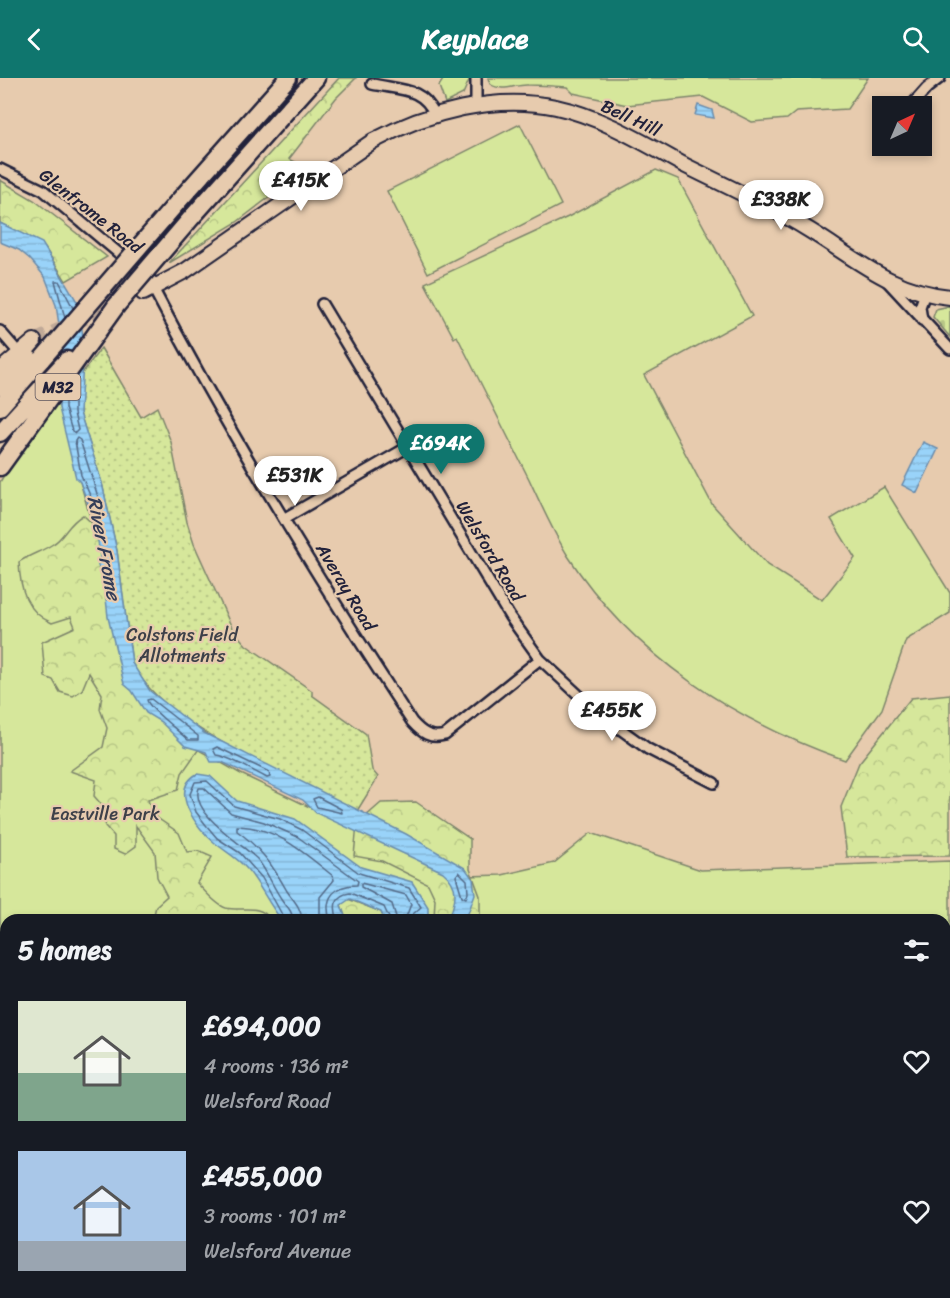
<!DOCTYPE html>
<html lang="en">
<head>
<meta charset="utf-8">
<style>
	body { margin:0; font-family:Sriracha,sans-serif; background:#242831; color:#f1f3f6; height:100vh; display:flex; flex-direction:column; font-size:22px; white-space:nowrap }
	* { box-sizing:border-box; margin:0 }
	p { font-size:20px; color:#9ea1a6 }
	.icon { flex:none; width:33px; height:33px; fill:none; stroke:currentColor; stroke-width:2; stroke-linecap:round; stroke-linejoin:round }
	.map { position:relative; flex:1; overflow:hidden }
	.sheet { position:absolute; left:0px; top:836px; width:951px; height:386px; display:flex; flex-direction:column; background:#171b24; border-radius:18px 18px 0 0; box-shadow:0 3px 9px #0003 }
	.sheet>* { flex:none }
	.needle { width:39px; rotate:44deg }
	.controls { position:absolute; left:872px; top:18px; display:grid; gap:12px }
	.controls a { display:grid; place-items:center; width:60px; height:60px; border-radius:0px; background:#171b24; box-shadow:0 3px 9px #0003; font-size:30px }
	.price { position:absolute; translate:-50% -51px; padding:0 14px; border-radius:21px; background:#fff; color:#222; font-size:20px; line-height:39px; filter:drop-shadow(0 2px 3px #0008) }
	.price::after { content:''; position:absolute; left:50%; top:36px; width:18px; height:14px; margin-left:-9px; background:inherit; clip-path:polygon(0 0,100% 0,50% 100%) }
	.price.selected { background:#0f766e; color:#fff }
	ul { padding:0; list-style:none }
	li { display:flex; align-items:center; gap:18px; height:150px; padding:0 18px }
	li span { display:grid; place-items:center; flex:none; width:168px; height:120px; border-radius:0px; color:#555 }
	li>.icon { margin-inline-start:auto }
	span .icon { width:72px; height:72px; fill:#fffc; stroke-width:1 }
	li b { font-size:26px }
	h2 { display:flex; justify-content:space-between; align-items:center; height:72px; padding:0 18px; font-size:26px }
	header { display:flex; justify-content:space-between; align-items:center; height:78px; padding:0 18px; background:#0f766e; color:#fff; font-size:27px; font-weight:800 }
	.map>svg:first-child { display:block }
	.green { fill:#d6e79b; stroke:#7c846b; stroke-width:1.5 }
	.forest { fill:url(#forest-crowns); stroke:#7c846b; stroke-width:1.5 }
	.cemetery { fill:url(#cemetery-stones); stroke:#7c846b; stroke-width:1.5 }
	.garden { fill:url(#garden-dots); stroke:#7c846b; stroke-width:1.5 }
	.water { fill:url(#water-rules); stroke:#698cad; stroke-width:1.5 }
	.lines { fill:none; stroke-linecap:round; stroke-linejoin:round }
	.shore { stroke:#526987; stroke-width:1.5 }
	.secondary-tunnel { stroke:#c0a997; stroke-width:14; stroke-dasharray:14 7; stroke-linecap:butt }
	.street-casing { stroke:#22223b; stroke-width:14 }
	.secondary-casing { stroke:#22223b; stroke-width:18 }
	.highway-casing { stroke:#22223b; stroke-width:21 }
	.street { stroke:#e7cbae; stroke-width:9 }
	.secondary { stroke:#e7cbae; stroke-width:14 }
	.highway { stroke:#e7cbae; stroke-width:16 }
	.highway-bridge-casing { stroke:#22223b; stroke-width:21; stroke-linecap:butt }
	.highway-bridge { stroke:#e7cbae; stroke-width:16 }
	.labels { text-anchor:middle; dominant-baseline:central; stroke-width:4.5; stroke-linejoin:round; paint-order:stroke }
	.shield { fill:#e7cbae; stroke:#5d555e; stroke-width:1.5 }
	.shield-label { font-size:16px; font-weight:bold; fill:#22223b }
	.street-label { font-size:18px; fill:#22223b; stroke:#e7cbae }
	.park-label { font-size:18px; fill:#3d4049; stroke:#e7cbae }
	.water-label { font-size:20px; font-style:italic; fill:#343d58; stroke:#e7cbae }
</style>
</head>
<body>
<header><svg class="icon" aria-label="back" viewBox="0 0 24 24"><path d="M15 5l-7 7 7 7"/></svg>Keyplace<svg class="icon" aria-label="search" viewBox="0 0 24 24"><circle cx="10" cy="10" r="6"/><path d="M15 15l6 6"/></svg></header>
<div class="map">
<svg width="950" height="1220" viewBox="0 0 950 1220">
	<defs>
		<pattern id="forest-crowns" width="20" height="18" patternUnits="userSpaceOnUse" patternTransform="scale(1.5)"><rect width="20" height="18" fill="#d6e79b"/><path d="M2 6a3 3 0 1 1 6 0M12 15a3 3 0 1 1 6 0" fill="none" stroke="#b7c686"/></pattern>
		<pattern id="cemetery-stones" width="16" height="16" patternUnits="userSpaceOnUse" patternTransform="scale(1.5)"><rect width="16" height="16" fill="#d6e79b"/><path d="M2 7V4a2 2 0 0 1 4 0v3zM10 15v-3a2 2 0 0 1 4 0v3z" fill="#b7c686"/></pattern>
		<pattern id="garden-dots" width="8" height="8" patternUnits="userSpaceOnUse" patternTransform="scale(1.5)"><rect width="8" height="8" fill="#d6e79b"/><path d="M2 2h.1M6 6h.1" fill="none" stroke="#b7c686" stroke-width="1.8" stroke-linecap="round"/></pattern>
		<pattern id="water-rules" width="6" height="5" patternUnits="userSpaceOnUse" patternTransform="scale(1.5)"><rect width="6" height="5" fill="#99d3f9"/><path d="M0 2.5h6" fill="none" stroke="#84b5d6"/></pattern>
	</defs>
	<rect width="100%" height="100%" fill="#e7cbae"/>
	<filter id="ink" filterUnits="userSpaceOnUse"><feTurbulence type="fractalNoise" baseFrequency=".0167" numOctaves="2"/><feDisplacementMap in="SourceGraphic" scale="12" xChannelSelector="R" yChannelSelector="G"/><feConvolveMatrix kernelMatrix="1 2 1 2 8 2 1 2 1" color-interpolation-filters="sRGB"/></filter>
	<g filter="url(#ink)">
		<path class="green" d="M 444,0 L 470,0 L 463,16 L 445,25 L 439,8 Z
			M 488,0 L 868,0 L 847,31 L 796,34 L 787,41 L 752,44 L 703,19 L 627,27 L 573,15 L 567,9 C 554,8 541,7 528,7 C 515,6 503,15 490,6 Z
			M 520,46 L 561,127 L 428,195 L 387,113 Z
			M 656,92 L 678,101 L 752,238 L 644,297 L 712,426 L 767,487 L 822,522 L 855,480 L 831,441 L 884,409 L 950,515 L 950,535 L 906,562 L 882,631 L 845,682 C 734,643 633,578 568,478 C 553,454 541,427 529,401 C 505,353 481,306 457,258 L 454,260 L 425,205 L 568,139 Z
			M 57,321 L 95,457 L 190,667 L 241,696 L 434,789 L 446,842 L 6,842 L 6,1215 L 465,1215 L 461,1220 L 0,1220 L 0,404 L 25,361 Z
			M 591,755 L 701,792 L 950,783 L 950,948 L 945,953 L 945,842 L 468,841 L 467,798 L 502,797 L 554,785 Z
			M 950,975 L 950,1220 L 703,1220 L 702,1215 L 945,1215 L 945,979 Z"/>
		<path class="forest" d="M 339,0 L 356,0 L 336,20 L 289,81 L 307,90 L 237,144 L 169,185 Z
			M 0,102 L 34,122 L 107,179 L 66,203 L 45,170 L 0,145 Z
			M 83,437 L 96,449 L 108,500 L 201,668 L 182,695 L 178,712 L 148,722 L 153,737 L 179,755 L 187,774 L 198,773 L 212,779 L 197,805 C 205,813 216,827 226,830 C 242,834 259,825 270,841 L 153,841 L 156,828 L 167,818 L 157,799 L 155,774 L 136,748 L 136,768 L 125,776 L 114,771 L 114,758 L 105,748 L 107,733 L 94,718 L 96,702 L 70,693 L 103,669 L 107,650 L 100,631 L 102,616 L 89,595 L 82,612 L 73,618 L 60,614 L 53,602 L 45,599 L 42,564 L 75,549 L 71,539 L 52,545 C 26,534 20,511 19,484 C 31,476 43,473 53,466 C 65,459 67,446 83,437 Z
			M 950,616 L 950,778 L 847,779 L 841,729 L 859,685 L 911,620 Z
			M 416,724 L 470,761 L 470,791 L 480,818 L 480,841 L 434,841 L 435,821 L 428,806 L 382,783 L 354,778 L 357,746 L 381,725 Z
			M 348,821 L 381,834 L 384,841 L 346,841 L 341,827 Z
			M 950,927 L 950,1156 L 945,1143 L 945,933 Z
			M 463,1215 L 705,1215 L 706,1220 L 459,1220 Z"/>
		<path class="cemetery" d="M 950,228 L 950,259 L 933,239 L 936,231 Z
			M 591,1215 L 702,1215 L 703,1220 L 590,1220 Z"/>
		<path class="garden" d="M 101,270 L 141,339 L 157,329 L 171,364 L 187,444 L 194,466 L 233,552 L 246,567 L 312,613 L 312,617 L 366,656 L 372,692 L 378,699 L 357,733 C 292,696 165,652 132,585 L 117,473 L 102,405 L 80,335 L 80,298 Z"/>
		<path class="water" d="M 698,27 L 712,32 L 714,40 L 695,37 Z
			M 0,145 L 42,165 L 79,227 L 84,268 L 80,335 L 102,405 L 117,473 L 132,585 L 150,613 L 204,655 L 406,756 L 465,790 L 473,801 L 475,816 L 466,841 L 449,841 C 456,822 460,808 443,794 L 316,735 L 303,722 L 222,684 L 211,684 L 206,674 L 185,668 L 161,644 L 146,635 L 132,613 L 124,606 L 108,539 L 104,501 L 98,488 L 100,478 L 96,447 L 80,404 L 76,400 L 59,330 L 62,267 L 56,227 L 45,199 L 30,181 L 19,172 L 0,164 Z
			M 923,364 L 938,371 L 917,415 L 902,407 Z
			M 197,696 L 210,698 L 237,723 L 295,741 L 361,789 L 412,804 L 428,829 L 428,836 L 417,841 L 384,841 L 381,834 L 350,821 L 341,827 L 346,841 L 281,841 C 268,826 261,807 247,791 C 238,780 226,774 215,765 C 197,751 168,712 197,696 Z"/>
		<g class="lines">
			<path class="shore" d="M 65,240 L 55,203 L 59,203 L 73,230
				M 65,315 L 65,330 L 72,353 L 75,355 L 78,352 L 74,335 L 74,303
				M 77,360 L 80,362 L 99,422 L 97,425 L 93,424 L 81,397 L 75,363 Z
				M 147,622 L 151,621 L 198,658 L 198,662 L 188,662 C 179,653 148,630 147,622 Z
				M 217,669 L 269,694 L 270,699 L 267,700 C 251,692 231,679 216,677 L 213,671 Z
				M 318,719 L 341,731 L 342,735 L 317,729 L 313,721 Z
				M 459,794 L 467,802 L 468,815 L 466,820 L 462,818 L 456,798 Z
				M 285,842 L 262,800 L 240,775 L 217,760 L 206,747 L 196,734 L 190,716 L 195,704 L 207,703 L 234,728 L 280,741 L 302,752 L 359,795 L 409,810 L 421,829 L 413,836 L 412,842
				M 293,842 C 292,832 287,829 282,822 C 273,809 268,795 258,782 C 244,767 189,735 199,710 L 204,710 L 231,735 L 264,744 L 298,759 L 358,803 L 357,807 C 335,807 323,819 330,842
				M 302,842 C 301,829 294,823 287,813 C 273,788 261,770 237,753 L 237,748 C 277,749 304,775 333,798 L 334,802 L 320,819 L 320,842
				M 338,842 C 333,829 334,817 350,815 L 384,829 L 390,842
				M 397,842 L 392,826 L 361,809 L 361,805 L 406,817 L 411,826 L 405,842"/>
			<path class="secondary-tunnel" d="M 34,263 L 119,225"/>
			<defs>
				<path id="street" d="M 476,0 L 476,29
					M 372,6 C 400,12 423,9 435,37
					M 911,28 L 927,10 L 940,0
					M 0,91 L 43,112 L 158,208
					M 886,202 L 950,271
					M 153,210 C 231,359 320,504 412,644 C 422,655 430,661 445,657 L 540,581
					M 322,226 L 510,539 L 540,581 L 598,635 L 648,671 L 714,705
					M 922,242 L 920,229 L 925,215
					M 0,253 L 19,275
					M 285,440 L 408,369"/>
				<path id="secondary" d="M 143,215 L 185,193 L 373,63 C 427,34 495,16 556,29 C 602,39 644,65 684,87 C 726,108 769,127 809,152 C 858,182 890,213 950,219
					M 0,292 L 34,263"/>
				<path id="highway" d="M 176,126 L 288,0
					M 192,139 L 316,0
					M 0,309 L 36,272
					M 0,329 L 42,281
					M 0,355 L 67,282
					M 0,389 L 116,228"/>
			</defs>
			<use href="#street" class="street-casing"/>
			<use href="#secondary" class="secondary-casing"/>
			<use href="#highway" class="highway-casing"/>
			<use href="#street" class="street"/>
			<use href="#secondary" class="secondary"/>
			<use href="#highway" class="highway"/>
			<defs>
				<path id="highway-bridge" d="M 116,228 L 192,139
					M 42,281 L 176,126"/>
			</defs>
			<use href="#highway-bridge" class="highway-bridge-casing"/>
			<use href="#highway-bridge" class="highway-bridge"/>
		</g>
	</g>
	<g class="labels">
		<rect class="shield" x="35.5" y="296" width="45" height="26" rx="4.5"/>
		<g class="shield-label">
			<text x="58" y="309">M32</text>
		</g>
		<g class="street-label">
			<text transform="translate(631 40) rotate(25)">Bell Hill</text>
			<text transform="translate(91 133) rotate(38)">Glenfrome Road</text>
			<text transform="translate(490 473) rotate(59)">Welsford Road</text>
			<text transform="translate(346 509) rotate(59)">Averay Road</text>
		</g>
		<g class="park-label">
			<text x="182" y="557">Colstons Field<tspan x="182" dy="21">Allotments</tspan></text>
			<text x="105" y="736">Eastville Park</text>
		</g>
		<g class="water-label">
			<text transform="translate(104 470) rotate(79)">River Frome</text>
		</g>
	</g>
</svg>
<div class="controls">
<a><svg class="needle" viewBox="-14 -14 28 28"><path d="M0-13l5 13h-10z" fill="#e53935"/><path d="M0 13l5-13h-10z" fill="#9ea1a6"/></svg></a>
</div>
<b class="price" style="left:301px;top:134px">£415K</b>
<b class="price" style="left:781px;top:153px">£338K</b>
<b class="price selected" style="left:441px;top:397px">£694K</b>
<b class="price" style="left:295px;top:429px">£531K</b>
<b class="price" style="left:612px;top:664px">£455K</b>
<section class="sheet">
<h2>5 homes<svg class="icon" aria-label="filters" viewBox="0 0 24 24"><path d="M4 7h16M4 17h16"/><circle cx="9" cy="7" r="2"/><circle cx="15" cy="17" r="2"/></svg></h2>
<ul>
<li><span style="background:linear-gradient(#dfe7d0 60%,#7fa58c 0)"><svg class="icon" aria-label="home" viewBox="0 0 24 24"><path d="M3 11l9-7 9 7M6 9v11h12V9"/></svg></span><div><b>£694,000</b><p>4 rooms · 136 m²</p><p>Welsford Road</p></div><svg class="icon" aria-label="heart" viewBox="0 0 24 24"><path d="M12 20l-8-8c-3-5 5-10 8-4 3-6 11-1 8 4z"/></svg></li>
<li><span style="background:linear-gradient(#a9c7e8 75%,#9aa5b1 0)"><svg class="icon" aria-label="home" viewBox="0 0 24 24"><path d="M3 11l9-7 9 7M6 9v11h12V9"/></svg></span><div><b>£455,000</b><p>3 rooms · 101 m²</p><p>Welsford Avenue</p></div><svg class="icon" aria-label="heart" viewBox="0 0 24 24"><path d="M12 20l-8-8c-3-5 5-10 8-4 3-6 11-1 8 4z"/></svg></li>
</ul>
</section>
</div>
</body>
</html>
